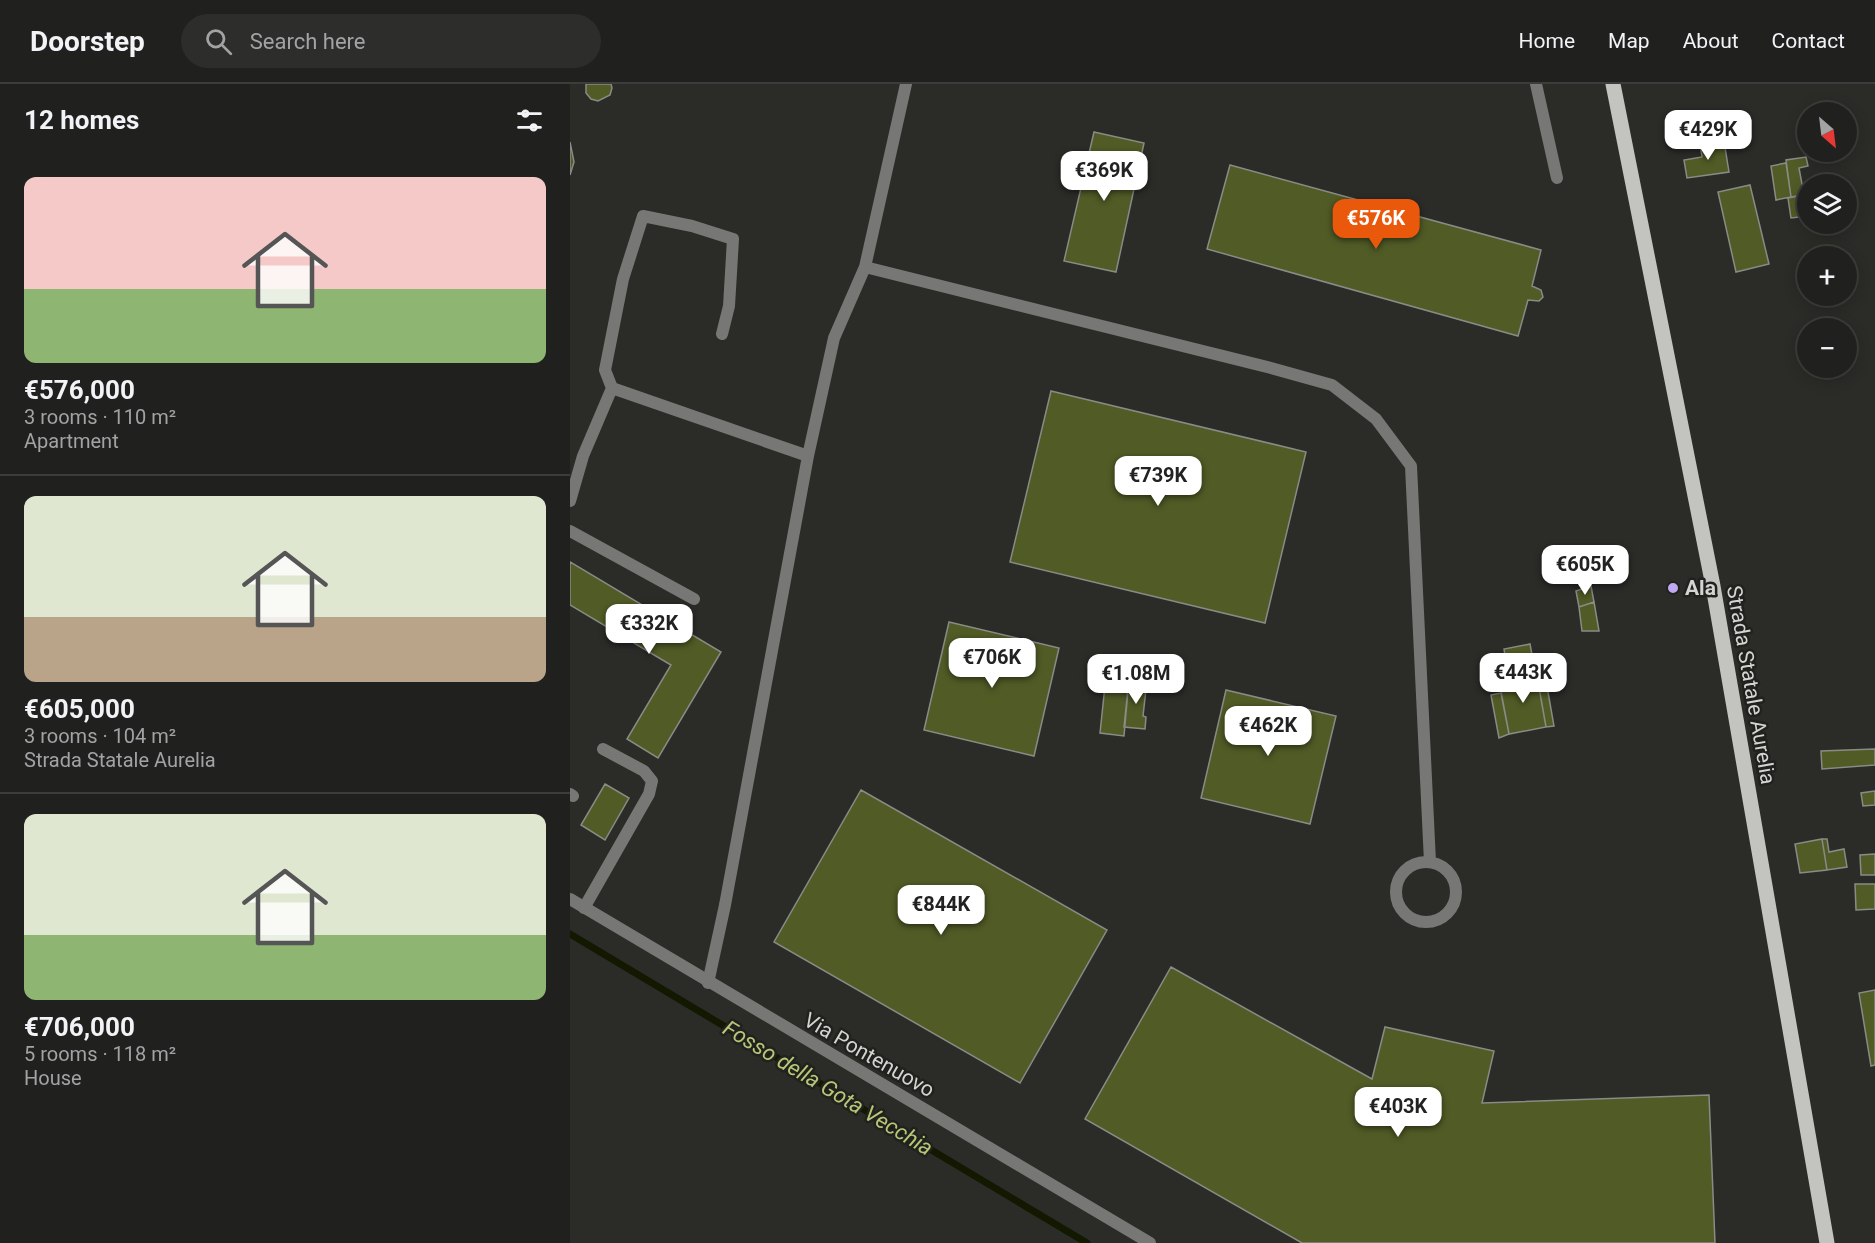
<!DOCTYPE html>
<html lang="en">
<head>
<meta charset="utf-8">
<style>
	body { margin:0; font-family:Roboto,sans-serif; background:#2d2e2b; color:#f1f3f6; height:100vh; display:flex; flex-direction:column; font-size:22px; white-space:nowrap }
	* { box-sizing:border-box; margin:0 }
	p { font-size:20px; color:#a2a3a4 }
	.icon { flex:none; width:33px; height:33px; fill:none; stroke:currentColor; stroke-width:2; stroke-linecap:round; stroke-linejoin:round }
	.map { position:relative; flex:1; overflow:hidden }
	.panel { display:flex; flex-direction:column; background:#20211e; width:570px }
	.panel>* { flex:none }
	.needle { width:39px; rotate:152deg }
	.controls { position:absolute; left:1227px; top:18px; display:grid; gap:12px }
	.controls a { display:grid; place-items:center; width:60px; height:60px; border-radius:50%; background:#20211e; box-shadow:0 3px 15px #0003,0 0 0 2px #3d3e3c; font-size:30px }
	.price { position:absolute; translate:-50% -51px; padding:0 14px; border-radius:12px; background:#fff; color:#222; font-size:20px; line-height:39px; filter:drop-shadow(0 2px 3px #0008) }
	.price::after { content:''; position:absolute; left:50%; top:36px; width:18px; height:14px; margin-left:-9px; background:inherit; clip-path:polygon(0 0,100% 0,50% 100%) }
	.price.selected { background:#ea580c; color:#fff }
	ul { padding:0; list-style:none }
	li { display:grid; align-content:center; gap:12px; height:318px; padding:0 24px }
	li+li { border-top:2px solid #3d3e3c }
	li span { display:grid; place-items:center; height:186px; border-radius:12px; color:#555 }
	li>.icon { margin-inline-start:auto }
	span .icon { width:108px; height:108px; fill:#fffc; stroke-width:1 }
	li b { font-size:26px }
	h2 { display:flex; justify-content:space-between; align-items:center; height:72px; padding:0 24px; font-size:26px }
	header { display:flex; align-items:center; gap:36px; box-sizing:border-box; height:84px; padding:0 30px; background:#20211e; border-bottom:2px solid #3d3e3c }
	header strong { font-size:28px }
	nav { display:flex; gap:33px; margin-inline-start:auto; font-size:21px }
	.search { width:420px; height:54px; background:#2d2e2b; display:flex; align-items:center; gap:15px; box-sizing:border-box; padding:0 21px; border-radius:33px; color:#a2a3a4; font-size:22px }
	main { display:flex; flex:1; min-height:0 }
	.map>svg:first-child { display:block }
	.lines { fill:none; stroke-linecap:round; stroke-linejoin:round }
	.stream { stroke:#131800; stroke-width:7 }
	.building { fill:#505b26; stroke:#898b86; stroke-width:1.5 }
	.lane { stroke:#777775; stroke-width:12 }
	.street { stroke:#777775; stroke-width:12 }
	.primary { stroke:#c3c4bf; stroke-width:15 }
	.poi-dot { fill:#c1a8f3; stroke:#21221e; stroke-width:2 }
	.labels { text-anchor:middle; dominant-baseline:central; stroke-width:5; stroke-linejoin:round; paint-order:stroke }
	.poi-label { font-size:21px; font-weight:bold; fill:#d4d5d3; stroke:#21221e; text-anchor:start }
	.street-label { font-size:21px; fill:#d4d5d3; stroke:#21221e }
	.water-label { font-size:22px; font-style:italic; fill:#b6c878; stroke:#21221e }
</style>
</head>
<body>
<header>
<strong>Doorstep</strong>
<div class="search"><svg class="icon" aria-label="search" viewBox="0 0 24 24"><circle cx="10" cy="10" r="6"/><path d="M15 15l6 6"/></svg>Search here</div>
<nav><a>Home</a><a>Map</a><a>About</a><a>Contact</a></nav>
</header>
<main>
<section class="panel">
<h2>12 homes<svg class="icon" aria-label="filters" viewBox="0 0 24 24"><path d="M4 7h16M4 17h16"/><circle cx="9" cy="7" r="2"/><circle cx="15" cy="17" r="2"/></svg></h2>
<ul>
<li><span style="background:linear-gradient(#f6c9c9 60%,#8fb573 0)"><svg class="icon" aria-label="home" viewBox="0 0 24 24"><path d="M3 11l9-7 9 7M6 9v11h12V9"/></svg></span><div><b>€576,000</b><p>3 rooms · 110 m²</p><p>Apartment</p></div></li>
<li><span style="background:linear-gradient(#dfe7d0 65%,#b9a48a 0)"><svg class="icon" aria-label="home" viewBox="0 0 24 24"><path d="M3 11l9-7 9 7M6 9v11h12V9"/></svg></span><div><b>€605,000</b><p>3 rooms · 104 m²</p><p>Strada Statale Aurelia</p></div></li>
<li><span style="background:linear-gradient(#dfe7d0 65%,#8fb573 0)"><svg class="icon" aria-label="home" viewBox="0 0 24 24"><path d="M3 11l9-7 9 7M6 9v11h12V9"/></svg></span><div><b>€706,000</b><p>5 rooms · 118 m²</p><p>House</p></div></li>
</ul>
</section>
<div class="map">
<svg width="1305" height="1159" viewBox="0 0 1305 1159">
	<rect width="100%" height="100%" fill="#2b2c28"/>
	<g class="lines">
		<path class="stream" d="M 0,850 L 517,1159"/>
	</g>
	<path class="building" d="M 16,0 L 41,0 L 42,4 L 40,11 L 28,17 L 21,15 L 16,9 Z
		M 524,48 L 574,59 L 546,188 L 494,177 Z
		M 1154,57 L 1159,88 L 1117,94 L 1114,76 L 1132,73 L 1130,60 Z
		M 0,58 L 4,78 L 0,91 Z
		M 1236,73 L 1238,82 L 1229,84 L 1234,111 L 1221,113 L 1216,76 Z
		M 1216,79 L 1221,113 L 1206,116 L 1201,82 Z
		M 660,81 L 971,166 L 962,202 L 971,206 L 973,213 L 969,217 L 958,216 L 948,252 L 637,165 Z
		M 1180,101 L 1199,180 L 1166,188 L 1148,108 Z
		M 1234,111 L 1238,132 L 1221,134 L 1218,114 Z
		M 481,307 L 736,368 L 695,539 L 440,478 Z
		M 0,478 L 151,568 L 88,674 L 57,655 L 101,581 L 0,521 Z
		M 1021,502 L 1024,518 L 1009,523 L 1006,507 Z
		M 1024,518 L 1029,547 L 1012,547 L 1009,523 Z
		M 379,538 L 489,564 L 464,672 L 354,646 Z
		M 960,560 L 966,592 L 939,596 L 934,565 Z
		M 975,591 L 984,642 L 976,643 L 967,592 Z
		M 536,592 L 559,595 L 554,652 L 530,649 Z
		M 967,592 L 976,643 L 939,650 L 929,597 Z
		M 559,595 L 577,597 L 573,632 L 576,633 L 575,645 L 554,643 Z
		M 656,606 L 766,632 L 740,740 L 631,714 Z
		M 931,609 L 939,650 L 929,654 L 921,611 Z
		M 1305,665 L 1305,681 L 1252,685 L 1251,667 Z
		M 35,700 L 59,714 L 35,756 L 11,741 Z
		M 291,706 L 537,846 L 450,999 L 204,858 Z
		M 1305,707 L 1305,721 L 1293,722 L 1291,709 Z
		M 1252,755 L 1257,786 L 1230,789 L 1225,760 Z
		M 1252,755 L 1257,755 L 1259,768 L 1274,765 L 1277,783 L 1257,786 Z
		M 1305,770 L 1305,791 L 1291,791 L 1290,771 Z
		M 1285,800 L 1305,800 L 1305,825 L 1286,826 Z
		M 601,883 L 802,995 L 815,943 L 924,967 L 912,1019 L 1139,1011 L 1145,1159 L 732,1159 L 515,1035 Z
		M 1305,906 L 1305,981 L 1301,982 L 1289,909 Z"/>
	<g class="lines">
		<path class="lane" d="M 336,0 L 295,183 L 701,284 L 762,301 L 806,335 L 841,382 L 860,778
			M 966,0 L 987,94
			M 42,304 L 35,286 L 53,195 L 73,132 L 122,142 L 163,155 L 159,222 L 152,250
			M 0,417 L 13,372 L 42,304 L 238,372
			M 0,447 L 124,515
			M 0,710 L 3,712
			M826 808a30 30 0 1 1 60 0a30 30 0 1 1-60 0Z
			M 14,824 L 79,710 L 82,697 L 74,687 L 33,665
			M 138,899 L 155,821 L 238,372 L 264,254 L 295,183"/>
		<path class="street" d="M 0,815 L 580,1159"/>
		<path class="primary" d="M 1043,0 L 1143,502 L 1257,1159"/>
	</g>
	<circle class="poi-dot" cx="1103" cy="504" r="6"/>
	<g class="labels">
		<g class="poi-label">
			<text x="1115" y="504">Ala</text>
		</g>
		<g class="street-label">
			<text transform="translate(1181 601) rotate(80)">Strada Statale Aurelia</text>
			<text transform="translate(299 971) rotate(30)">Via Pontenuovo</text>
		</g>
		<g class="water-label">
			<text transform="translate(258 1004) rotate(31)">Fosso della Gota Vecchia</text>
		</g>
	</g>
</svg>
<div class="controls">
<a><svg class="needle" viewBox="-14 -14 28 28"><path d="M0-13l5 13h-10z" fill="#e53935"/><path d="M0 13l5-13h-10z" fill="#a2a3a4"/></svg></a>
<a><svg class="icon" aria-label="layers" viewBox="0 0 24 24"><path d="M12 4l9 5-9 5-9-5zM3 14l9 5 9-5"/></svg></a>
<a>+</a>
<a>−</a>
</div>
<b class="price" style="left:1138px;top:77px">€429K</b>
<b class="price" style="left:534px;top:118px">€369K</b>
<b class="price selected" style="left:806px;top:166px">€576K</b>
<b class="price" style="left:588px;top:423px">€739K</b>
<b class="price" style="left:1015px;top:512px">€605K</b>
<b class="price" style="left:79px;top:571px">€332K</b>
<b class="price" style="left:422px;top:605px">€706K</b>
<b class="price" style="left:953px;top:620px">€443K</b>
<b class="price" style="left:566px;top:621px">€1.08M</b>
<b class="price" style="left:698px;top:673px">€462K</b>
<b class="price" style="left:371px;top:852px">€844K</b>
<b class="price" style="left:828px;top:1054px">€403K</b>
</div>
</main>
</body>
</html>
